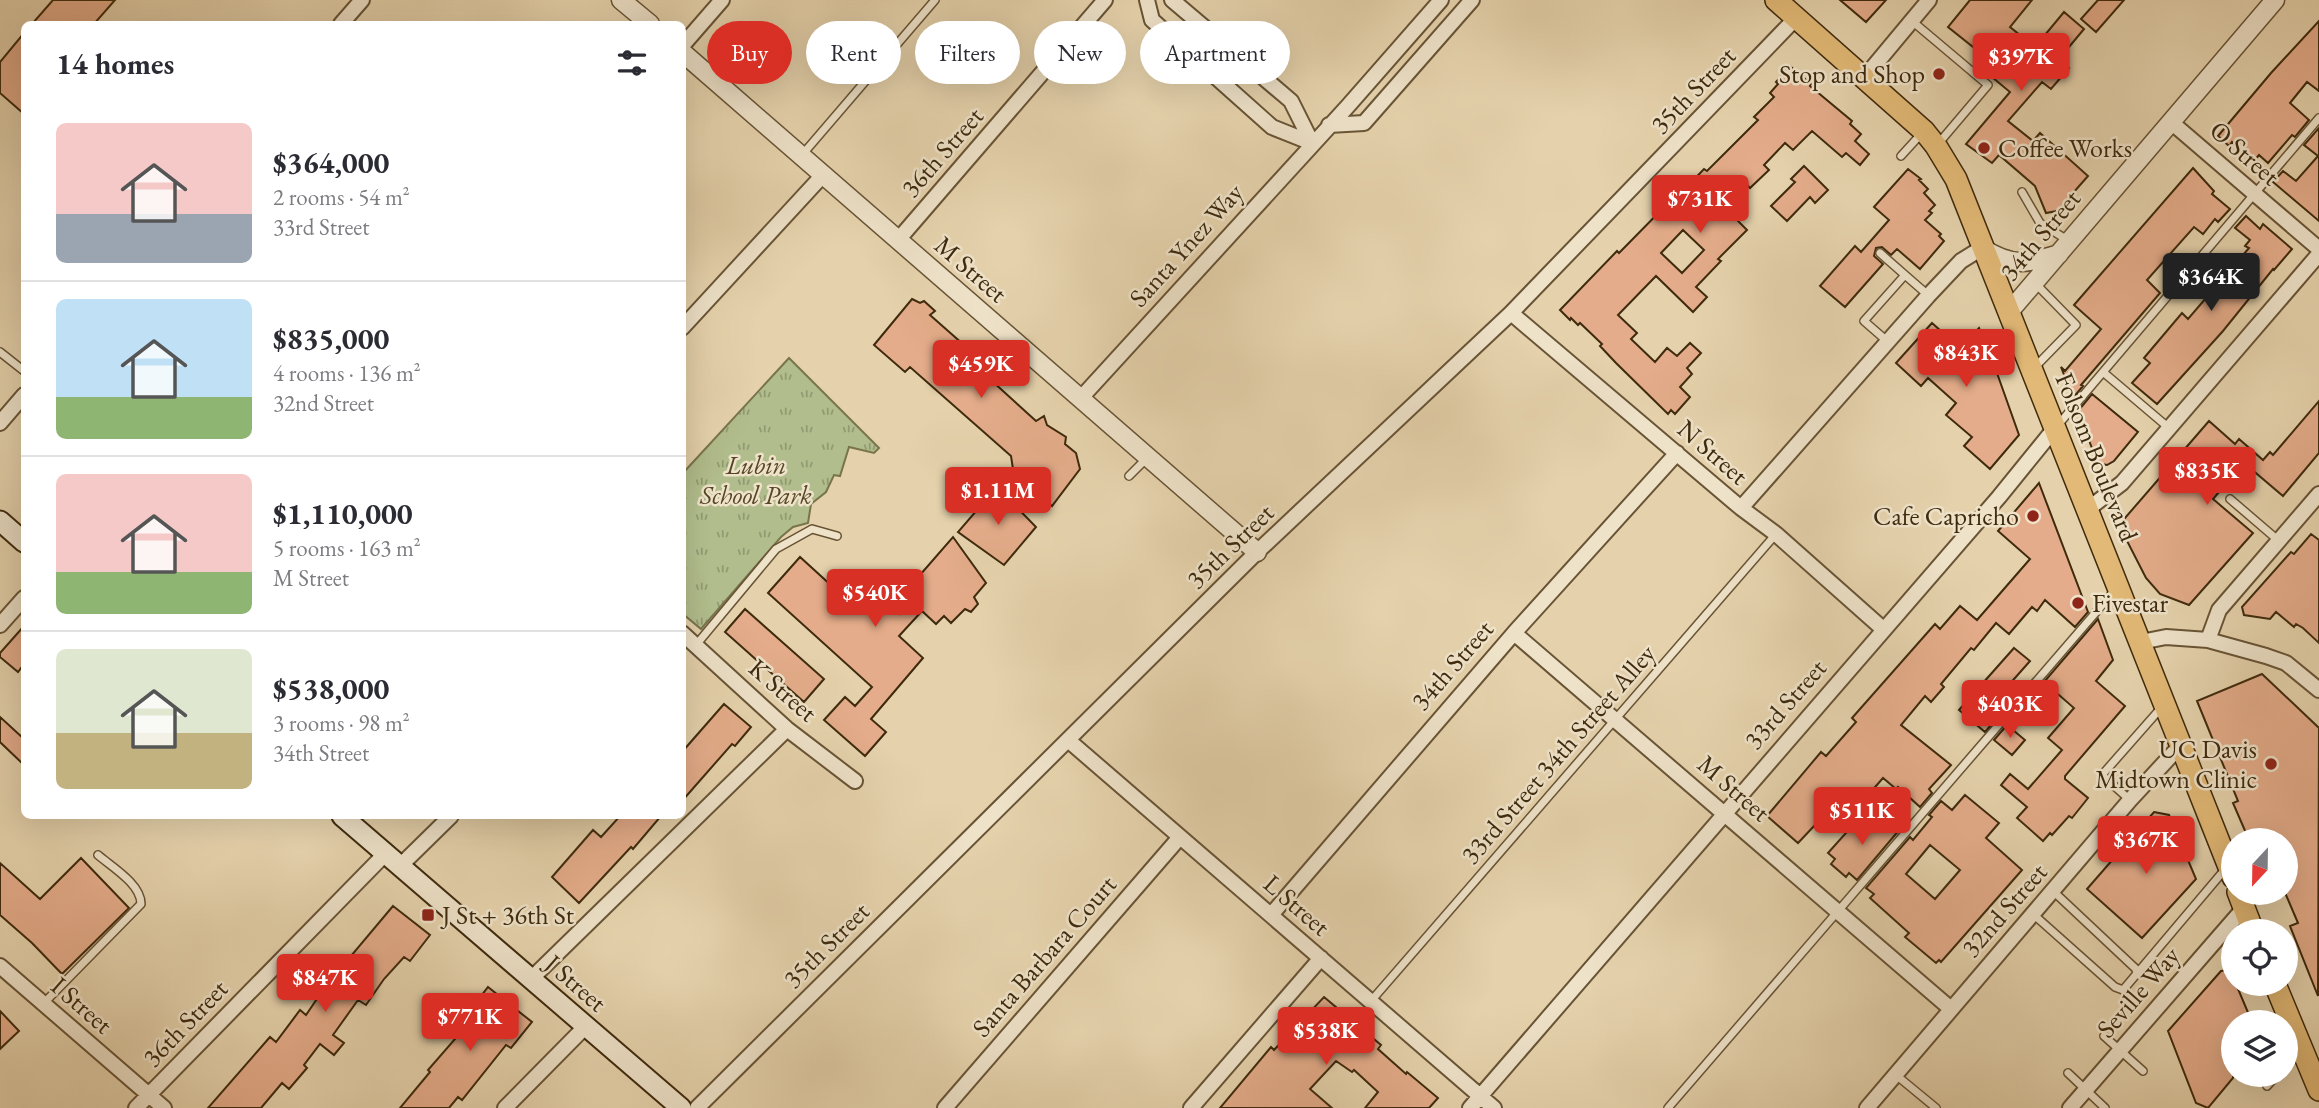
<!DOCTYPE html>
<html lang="en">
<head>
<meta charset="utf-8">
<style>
	body { margin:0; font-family:"EB Garamond",serif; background:#f2f2f3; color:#2b2b33; height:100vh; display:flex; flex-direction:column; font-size:26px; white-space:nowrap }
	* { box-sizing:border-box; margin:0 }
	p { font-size:23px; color:#7c7c81 }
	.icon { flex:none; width:38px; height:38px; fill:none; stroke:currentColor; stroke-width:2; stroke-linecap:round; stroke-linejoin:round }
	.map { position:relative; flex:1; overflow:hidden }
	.panel { position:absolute; left:21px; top:21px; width:665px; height:798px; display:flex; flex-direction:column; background:#fff; border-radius:10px; box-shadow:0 7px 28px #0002 }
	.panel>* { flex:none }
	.guide { position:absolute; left:707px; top:21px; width:665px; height:63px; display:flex; gap:14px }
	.needle { width:46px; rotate:202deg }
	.fabs { position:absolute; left:2221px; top:828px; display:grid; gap:14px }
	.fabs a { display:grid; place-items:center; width:77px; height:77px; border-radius:50%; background:#fff; box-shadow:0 7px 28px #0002; font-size:35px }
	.price { position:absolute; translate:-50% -60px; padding:0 16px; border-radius:7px; background:#d93025; color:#fff; font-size:23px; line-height:46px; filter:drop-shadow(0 2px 4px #0008) }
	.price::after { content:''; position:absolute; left:50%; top:42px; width:21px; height:16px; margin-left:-10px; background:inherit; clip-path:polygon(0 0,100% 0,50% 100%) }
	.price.on { background:#222; color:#fff }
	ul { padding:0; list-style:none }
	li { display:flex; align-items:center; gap:21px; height:175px; padding:0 35px }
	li+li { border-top:2px solid #e1e1e2 }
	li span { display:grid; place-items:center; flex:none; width:196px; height:140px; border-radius:10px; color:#555 }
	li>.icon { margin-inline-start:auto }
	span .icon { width:84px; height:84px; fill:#fffc; stroke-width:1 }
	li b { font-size:30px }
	h2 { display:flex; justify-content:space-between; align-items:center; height:84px; padding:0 35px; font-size:30px }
	.pill { padding:0 24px; border-radius:32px; background:#fff; box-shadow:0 7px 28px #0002; font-size:24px; line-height:63px }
	.pill.on { background:#d93025; color:#fff }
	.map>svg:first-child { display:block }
	.grass { fill:url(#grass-tufts); stroke:#78744c; stroke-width:2 }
	.building { fill:#e4ac8a; stroke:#3e2a0d; stroke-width:2; fill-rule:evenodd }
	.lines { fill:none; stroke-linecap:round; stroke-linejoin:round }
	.service-casing { stroke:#685435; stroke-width:10 }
	.minor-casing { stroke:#685435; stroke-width:18 }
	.tertiary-casing { stroke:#685435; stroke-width:21 }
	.secondary-casing { stroke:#3e2a0d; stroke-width:23 }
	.primary-casing { stroke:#3e2a0d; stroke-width:24 }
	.service { stroke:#eee2c9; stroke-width:7 }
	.minor { stroke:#eee2c9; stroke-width:14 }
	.tertiary { stroke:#eee2c9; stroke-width:18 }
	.secondary { stroke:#eee2c9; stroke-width:19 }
	.primary { stroke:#e2b976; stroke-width:21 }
	.poi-dot { fill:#8f2418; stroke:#eee2c9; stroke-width:2.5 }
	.labels { text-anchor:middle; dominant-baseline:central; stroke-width:5; stroke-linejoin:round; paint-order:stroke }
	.poi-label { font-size:26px; fill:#3e2a0d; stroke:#eee2c9; text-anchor:end }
	.street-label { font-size:26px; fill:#3e2a0d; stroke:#eee2c9 }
	.park-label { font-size:26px; font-style:italic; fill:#554726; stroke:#eee2c9 }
</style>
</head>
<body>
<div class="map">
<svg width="2319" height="1108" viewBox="0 0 2319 1108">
	<defs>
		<pattern id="grass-tufts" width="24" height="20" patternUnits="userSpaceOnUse" patternTransform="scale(1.75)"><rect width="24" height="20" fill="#b1bd8c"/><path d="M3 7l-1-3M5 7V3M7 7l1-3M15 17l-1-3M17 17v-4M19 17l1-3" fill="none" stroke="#919a71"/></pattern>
	</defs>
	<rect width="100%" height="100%" fill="#e5d2ac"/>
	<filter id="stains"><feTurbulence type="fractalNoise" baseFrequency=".00286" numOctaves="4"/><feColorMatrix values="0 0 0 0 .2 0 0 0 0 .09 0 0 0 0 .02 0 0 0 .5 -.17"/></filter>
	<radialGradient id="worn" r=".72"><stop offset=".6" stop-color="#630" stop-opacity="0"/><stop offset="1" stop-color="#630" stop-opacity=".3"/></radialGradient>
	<path class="grass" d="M 789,358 L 879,448 L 874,453 L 849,447 L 840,476 L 834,475 L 826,492 L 811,504 L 808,523 L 793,527 L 781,537 L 701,629 L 683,614 L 683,473 Z"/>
	<path class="building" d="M 53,0 L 115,0 L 94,24 L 32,24 Z
		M 1840,0 L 1886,0 L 1866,22 Z
		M 1970,0 L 2032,0 L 2010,27 L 2035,47 L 2064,12 L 2084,29 L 2059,59 L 2069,68 L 2051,89 L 2042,82 L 2008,121 L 2033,141 L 2040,133 L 2088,176 L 2066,201 L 2068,203 L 2062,210 L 2046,213 L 2035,186 L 1999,155 L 1992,163 L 1966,144 L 2010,92 L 1986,72 L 1993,63 L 1948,27 Z
		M 2098,0 L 2124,0 L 2096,32 L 2081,19 Z
		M 2319,21 L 2319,91 L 2307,82 L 2290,103 L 2309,120 L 2295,137 L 2292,135 L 2268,163 L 2259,155 L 2254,161 L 2232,142 L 2229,146 L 2218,136 L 2271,73 Z
		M 24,33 L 24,114 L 0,93 L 0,62 Z
		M 1790,66 L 1811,84 L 1810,86 L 1852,121 L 1850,124 L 1861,134 L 1855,141 L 1869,154 L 1860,165 L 1846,153 L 1842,157 L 1812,131 L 1793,150 L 1785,143 L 1764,165 L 1769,170 L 1750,188 L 1748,186 L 1728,206 L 1730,208 L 1727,210 L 1747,230 L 1718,259 L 1721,261 L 1696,287 L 1707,297 L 1693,312 L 1656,276 L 1618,315 L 1637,333 L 1631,339 L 1655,362 L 1667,348 L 1677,356 L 1690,343 L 1701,353 L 1687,368 L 1692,374 L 1680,387 L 1690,397 L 1675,414 L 1671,410 L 1668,414 L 1616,363 L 1600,346 L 1602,344 L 1580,323 L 1578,325 L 1571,318 L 1570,320 L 1560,310 L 1617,251 L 1619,253 L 1678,193 L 1680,194 L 1704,169 L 1707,171 L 1758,120 L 1754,117 L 1774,97 L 1770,93 L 1778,84 L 1776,82 ZM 1683,230 L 1704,250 L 1682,273 L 1661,253 Z
		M 2319,128 L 2319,221 L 2273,182 L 2283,171 L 2296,181 L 2318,156 L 2304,145 Z
		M 1804,166 L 1828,190 L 1815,203 L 1810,197 L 1787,221 L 1771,206 L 1795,182 L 1791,179 Z
		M 2193,168 L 2214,191 L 2212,194 L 2230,209 L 2218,222 L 2215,219 L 2203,234 L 2194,227 L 2147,280 L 2160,293 L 2081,385 L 2083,386 L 2073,398 L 2061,367 L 2065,371 L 2101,329 L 2074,305 Z
		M 1908,169 L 1921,179 L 1919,180 L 1928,189 L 1924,193 L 1935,205 L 1929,211 L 1932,213 L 1925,220 L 1941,234 L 1939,236 L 1944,241 L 1920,269 L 1897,249 L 1891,255 L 1882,247 L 1876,248 L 1874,256 L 1883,264 L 1845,307 L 1820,286 L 1855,246 L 1861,252 L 1889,220 L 1874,207 Z
		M 2246,216 L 2260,229 L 2263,224 L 2292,249 L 2274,270 L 2273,269 L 2223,331 L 2157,404 L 2132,383 L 2150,363 L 2144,358 L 2182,313 L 2188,319 L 2249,248 L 2245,246 L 2250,240 L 2235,228 Z
		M 912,299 L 920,303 L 924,301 L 935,311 L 930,315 L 998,375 L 992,381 L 1036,421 L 1044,416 L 1047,425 L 1066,437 L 1065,444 L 1076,453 L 1080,469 L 1052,506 L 1008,474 L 1013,469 L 1011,456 L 910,367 L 905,372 L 874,345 Z
		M 1932,323 L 1960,348 L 1979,328 L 1992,359 L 2019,435 L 1990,469 L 1964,446 L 1972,437 L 1946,415 L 1956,403 L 1928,378 L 1921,386 L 1896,363 Z
		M 2092,394 L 2138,432 L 2114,461 L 2107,465 L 2102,464 L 2096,459 L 2078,411 Z
		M 2319,401 L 2319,453 L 2283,496 L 2244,463 L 2213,499 L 2253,533 L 2189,605 L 2160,594 L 2146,578 L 2125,537 L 2123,530 L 2125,518 L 2209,421 L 2235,444 L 2239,439 L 2263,460 L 2270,452 L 2273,455 Z
		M 2039,483 L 2088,612 L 2075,627 L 2045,600 L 2037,611 L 2032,607 L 2009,634 L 1996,623 L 1974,650 L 1971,648 L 1941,684 L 1944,687 L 1931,702 L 1925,696 L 1901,725 L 1951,765 L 1929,789 L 1932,793 L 1920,807 L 1898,787 L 1896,789 L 1883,778 L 1869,794 L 1867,792 L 1844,818 L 1832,807 L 1798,843 L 1767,816 L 1821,752 L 1826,756 L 1856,722 L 1852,718 L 1935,624 L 1940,629 L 1960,606 L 1977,620 L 2030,559 L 1998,531 Z
		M 997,487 L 1036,527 L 1004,565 L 958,532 Z
		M 2311,534 L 2319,540 L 2319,643 L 2303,628 L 2296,624 L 2294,627 L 2276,612 L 2270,619 L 2244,615 L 2242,607 L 2291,552 L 2294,554 Z
		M 953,537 L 986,583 L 974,597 L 978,604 L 971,612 L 965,609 L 951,623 L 944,616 L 936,624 L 922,611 L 899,636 L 923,658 L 871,719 L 886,732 L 865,756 L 824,720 L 845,697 L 855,706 L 872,687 L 768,593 L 800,557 L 833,587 L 846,573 L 890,612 L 894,608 L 900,614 L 922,592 L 913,583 Z
		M 745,609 L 824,679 L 804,702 L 725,632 Z
		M 2098,619 L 2113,660 L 2096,681 L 2125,706 L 2065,776 L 2065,779 L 2088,798 L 2072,818 L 2069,816 L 2052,835 L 2050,833 L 2043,841 L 2017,818 L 2027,807 L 2001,785 L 2010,774 L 2028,789 L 2062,750 L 2048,738 L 2074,708 L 2044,682 Z
		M 24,626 L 24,664 L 18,672 L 0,657 L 0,653 Z
		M 2014,648 L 2030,661 L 2007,687 L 2013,693 L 1995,714 L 1998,717 L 1985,732 L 1959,710 Z
		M 2262,674 L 2319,728 L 2318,996 L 2290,926 L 2298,923 L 2286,895 L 2286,840 L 2249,840 L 2233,803 L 2238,801 L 2197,701 Z
		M 724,704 L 751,727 L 735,746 L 732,744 L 682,801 L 682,752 Z
		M 0,717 L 24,739 L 24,765 L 0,742 Z
		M 2007,725 L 2025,740 L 2012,755 L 1994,740 Z
		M 1965,795 L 1999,823 L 1986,838 L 2022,870 L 1941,962 L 1939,960 L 1936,963 L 1905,937 L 1909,933 L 1870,898 L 1874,894 L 1866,888 L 1910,837 L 1913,840 L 1932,817 L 1929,815 L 1941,801 L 1952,810 ZM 1930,845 L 1960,870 L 1935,899 L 1906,874 Z
		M 2154,812 L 2169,815 L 2196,879 L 2142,938 L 2087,889 Z
		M 1883,814 L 1900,829 L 1857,880 L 1849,873 L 1846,877 L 1831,864 L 1835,859 L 1828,853 L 1853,825 L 1866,835 Z
		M 620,816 L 661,816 L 633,849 L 631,847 L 579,903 L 552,877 L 593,830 L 601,837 Z
		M 81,858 L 129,908 L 62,974 L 32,943 L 0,915 L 0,863 L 40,899 Z
		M 393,906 L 430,935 L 410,961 L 404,957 L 384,979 L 366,1005 L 358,1000 L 333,1035 L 344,1043 L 334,1055 L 320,1044 L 304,1065 L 307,1068 L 289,1089 L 282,1083 L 261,1108 L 208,1108 L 270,1037 L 276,1042 L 300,1010 L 306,1015 L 325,987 L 327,989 L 345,963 Z
		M 2228,970 L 2232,974 L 2233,984 L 2236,984 L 2252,1022 L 2233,1022 L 2233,1078 L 2208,1108 L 2196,1103 L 2168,1031 L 2221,971 Z
		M 488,987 L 532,1022 L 511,1048 L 506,1045 L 462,1100 L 458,1097 L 449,1108 L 400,1108 L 430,1072 L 428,1070 L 475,1016 L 469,1012 Z
		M 1324,997 L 1381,1045 L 1378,1049 L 1406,1074 L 1407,1072 L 1438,1098 L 1429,1108 L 1365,1108 L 1378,1092 L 1354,1070 L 1352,1072 L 1336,1061 L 1310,1089 L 1332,1108 L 1220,1108 L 1271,1047 L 1274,1050 Z
		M 0,1011 L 19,1031 L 0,1049 Z"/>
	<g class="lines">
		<defs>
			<path id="service" d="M 1912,21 L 1988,85 L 1938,144
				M 802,155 L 935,0
				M 1901,156 L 1922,133
				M 2022,192 L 2040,223 L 2069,241
				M 1880,253 L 1905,275 L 1864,321 L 1887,341
				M 1905,275 L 1928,295
				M 0,352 L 24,371
				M 2035,367 L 2076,325 L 2035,283
				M 2103,372 L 2169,428
				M 2058,425 L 2319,118
				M 1129,476 L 1147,458
				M 2230,499 L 2279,541
				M 696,645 L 776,549 L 812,529 L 837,536
				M 2130,800 L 2102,775 L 2161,708
				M 2053,891 L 2136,969 L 2137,975
				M 2033,914 L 2115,987 L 2123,990 L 2227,867
				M 1371,1001 L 1776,534
				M 44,1003 L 141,904 C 141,884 112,867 98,855
				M 2104,1036 L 2143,1071
				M 2286,1066 L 2299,1050
				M 2068,1073 L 2105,1108
				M 1896,1075 L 1936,1108
				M 2267,1086 L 2278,1074
				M 1668,1108 L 2116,589"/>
			<path id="minor" d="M 1147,0 L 1152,20 L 1272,127 L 1312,143
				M 1172,0 L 1291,101 L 1312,143
				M 341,24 L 362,0
				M 682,46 L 722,0
				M 1864,78 L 1929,0
				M 2171,122 L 2319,249
				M 1329,125 L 1364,123 L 1472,0
				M 898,240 L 1105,0
				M 1511,313 L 1741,508 L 1776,534 L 1883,629
				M 682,328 L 823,175
				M 1080,399 L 1348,106 L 1441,0
				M 0,423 L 24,395
				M 1741,508 L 1928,296 L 1961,261 L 1982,248
				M 2088,509 L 2122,483 L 2319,254
				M 0,625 L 24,598
				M 682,633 L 787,729 L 855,781
				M 1514,633 L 1951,1009
				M 2208,640 L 2219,610 L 2319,494
				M 2141,642 L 2166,637 L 2208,640 L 2266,656 L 2286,663 L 2319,690
				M 1068,740 L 1494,1108
				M 400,866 L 451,816
				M 1271,915 L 1514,633 L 1677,453
				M 0,966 L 164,1108
				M 531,979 L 787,729
				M 136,1108 L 386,853
				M 505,1108 L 586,1026
				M 697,1108 L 1257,552 L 1511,313 L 1796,18
				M 945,1108 L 1180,837
				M 1191,1108 L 1321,958
				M 1470,1108 L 1999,497 L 2055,428
				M 1867,1108 L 2130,800 L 2180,746
				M 2070,1108 L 2244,908"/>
			<path id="tertiary" d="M 621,0 L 650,24
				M 682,52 L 1257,552
				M 1982,248 C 2012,267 2027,264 2059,254
				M 2009,312 L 2275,0"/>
			<path id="secondary" d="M 0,521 L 24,542
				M 342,816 L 681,1108"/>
			<path id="primary" d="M 1776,0 L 1924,131 L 1936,146 L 1956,179 L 2233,877
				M 2238,892 L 2253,931
				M 2275,984 L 2319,1090"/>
		</defs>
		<use href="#service" class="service-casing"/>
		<use href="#minor" class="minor-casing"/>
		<use href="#tertiary" class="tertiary-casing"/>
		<use href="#secondary" class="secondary-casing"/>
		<use href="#primary" class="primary-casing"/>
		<use href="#service" class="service"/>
		<use href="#minor" class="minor"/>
		<use href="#tertiary" class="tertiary"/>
		<use href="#secondary" class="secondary"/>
		<use href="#primary" class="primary"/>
	</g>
	<g class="poi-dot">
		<circle cx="1939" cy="74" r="7"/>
		<circle cx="1984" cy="148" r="7"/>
		<circle cx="2033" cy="516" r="7"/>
		<circle cx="2078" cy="603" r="7"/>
		<circle cx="2271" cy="764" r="7"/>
		<rect x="421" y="908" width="14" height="14" rx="3.5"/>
	</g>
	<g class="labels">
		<g class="poi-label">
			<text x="1925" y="74">Stop and Shop</text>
			<text x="1998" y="148" text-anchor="start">Coffee Works</text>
			<text x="2019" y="516">Cafe Capricho</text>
			<text x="2092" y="603" text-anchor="start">Fivestar</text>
			<text x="2257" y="749">UC Davis<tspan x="2257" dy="30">Midtown Clinic</tspan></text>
			<text x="442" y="915" text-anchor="start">J St + 36th St</text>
		</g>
		<g class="street-label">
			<text transform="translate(1693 90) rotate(-46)">35th Street</text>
			<text transform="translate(942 152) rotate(-49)">36th Street</text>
			<text transform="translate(2245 153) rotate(41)">O Street</text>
			<text transform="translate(2040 235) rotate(-50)">34th Street</text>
			<text transform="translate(1186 245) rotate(-48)">Santa Ynez Way</text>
			<text transform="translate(971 269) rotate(41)">M Street</text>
			<text transform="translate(1713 452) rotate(41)">N Street</text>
			<text transform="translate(2097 457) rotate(68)">Folsom Boulevard</text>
			<text transform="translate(1230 546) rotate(-44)">35th Street</text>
			<text transform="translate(1452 665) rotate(-49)">34th Street</text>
			<text transform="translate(783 690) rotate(41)">K Street</text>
			<text transform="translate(1785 704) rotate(-49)">33rd Street</text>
			<text transform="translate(1558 754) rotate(-49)">33rd Street 34th Street Alley</text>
			<text transform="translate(1734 788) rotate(41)">M Street</text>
			<text transform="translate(1297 905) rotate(41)">L Street</text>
			<text transform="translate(2004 910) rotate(-49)">32nd Street</text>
			<text transform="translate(826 945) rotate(-45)">35th Street</text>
			<text transform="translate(1044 956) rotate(-49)">Santa Barbara Court</text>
			<text transform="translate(576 983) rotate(41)">J Street</text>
			<text transform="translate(2138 992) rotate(-49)">Seville Way</text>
			<text transform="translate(82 1005) rotate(41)">I Street</text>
			<text transform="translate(185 1023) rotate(-46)">36th Street</text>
		</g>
		<g class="park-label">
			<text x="756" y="465">Lubin<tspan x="756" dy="30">School Park</tspan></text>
		</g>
	</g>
	<rect width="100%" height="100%" filter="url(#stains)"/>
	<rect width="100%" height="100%" fill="url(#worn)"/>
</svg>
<div class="fabs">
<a><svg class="needle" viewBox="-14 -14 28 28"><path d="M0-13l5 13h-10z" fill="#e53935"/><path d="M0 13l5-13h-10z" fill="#7c7c81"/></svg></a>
<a><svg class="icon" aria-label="locate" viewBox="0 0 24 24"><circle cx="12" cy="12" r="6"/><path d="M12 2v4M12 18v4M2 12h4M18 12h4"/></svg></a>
<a><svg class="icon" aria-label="layers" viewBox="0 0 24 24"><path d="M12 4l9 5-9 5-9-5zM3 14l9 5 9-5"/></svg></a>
</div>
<b class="price" style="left:2021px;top:93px">$397K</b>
<b class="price" style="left:1700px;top:235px">$731K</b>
<b class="price on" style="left:2211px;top:313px">$364K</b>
<b class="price" style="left:1966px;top:389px">$843K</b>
<b class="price" style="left:981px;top:400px">$459K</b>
<b class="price" style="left:2207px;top:507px">$835K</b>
<b class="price" style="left:998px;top:527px">$1.11M</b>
<b class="price" style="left:875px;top:629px">$540K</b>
<b class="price" style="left:2010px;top:740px">$403K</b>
<b class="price" style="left:1862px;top:847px">$511K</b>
<b class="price" style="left:2146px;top:876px">$367K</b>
<b class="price" style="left:325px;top:1014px">$847K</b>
<b class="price" style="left:470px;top:1053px">$771K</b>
<b class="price" style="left:1326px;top:1067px">$538K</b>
<div class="guide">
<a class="pill on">Buy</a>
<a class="pill">Rent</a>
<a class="pill">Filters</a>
<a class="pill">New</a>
<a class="pill">Apartment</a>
</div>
<section class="panel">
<h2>14 homes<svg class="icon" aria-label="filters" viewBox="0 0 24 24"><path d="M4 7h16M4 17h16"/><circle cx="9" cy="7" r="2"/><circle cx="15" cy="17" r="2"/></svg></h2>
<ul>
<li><span style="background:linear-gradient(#f6c9c9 65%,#9aa5b1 0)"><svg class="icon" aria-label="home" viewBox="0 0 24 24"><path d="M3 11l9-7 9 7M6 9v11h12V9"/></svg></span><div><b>$364,000</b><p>2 rooms · 54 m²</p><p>33rd Street</p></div></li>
<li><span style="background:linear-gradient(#bfe0f5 70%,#8fb573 0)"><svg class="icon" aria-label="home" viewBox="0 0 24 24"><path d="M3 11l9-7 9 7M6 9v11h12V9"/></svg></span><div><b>$835,000</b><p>4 rooms · 136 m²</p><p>32nd Street</p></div></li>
<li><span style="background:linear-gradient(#f6c9c9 70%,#8fb573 0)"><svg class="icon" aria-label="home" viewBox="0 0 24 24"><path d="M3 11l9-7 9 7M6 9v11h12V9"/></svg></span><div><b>$1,110,000</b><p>5 rooms · 163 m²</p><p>M Street</p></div></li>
<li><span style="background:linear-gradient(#dfe7d0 60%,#c2b280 0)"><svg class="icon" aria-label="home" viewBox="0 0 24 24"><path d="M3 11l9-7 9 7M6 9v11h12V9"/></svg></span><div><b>$538,000</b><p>3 rooms · 98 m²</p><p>34th Street</p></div></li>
</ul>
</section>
</div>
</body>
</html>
